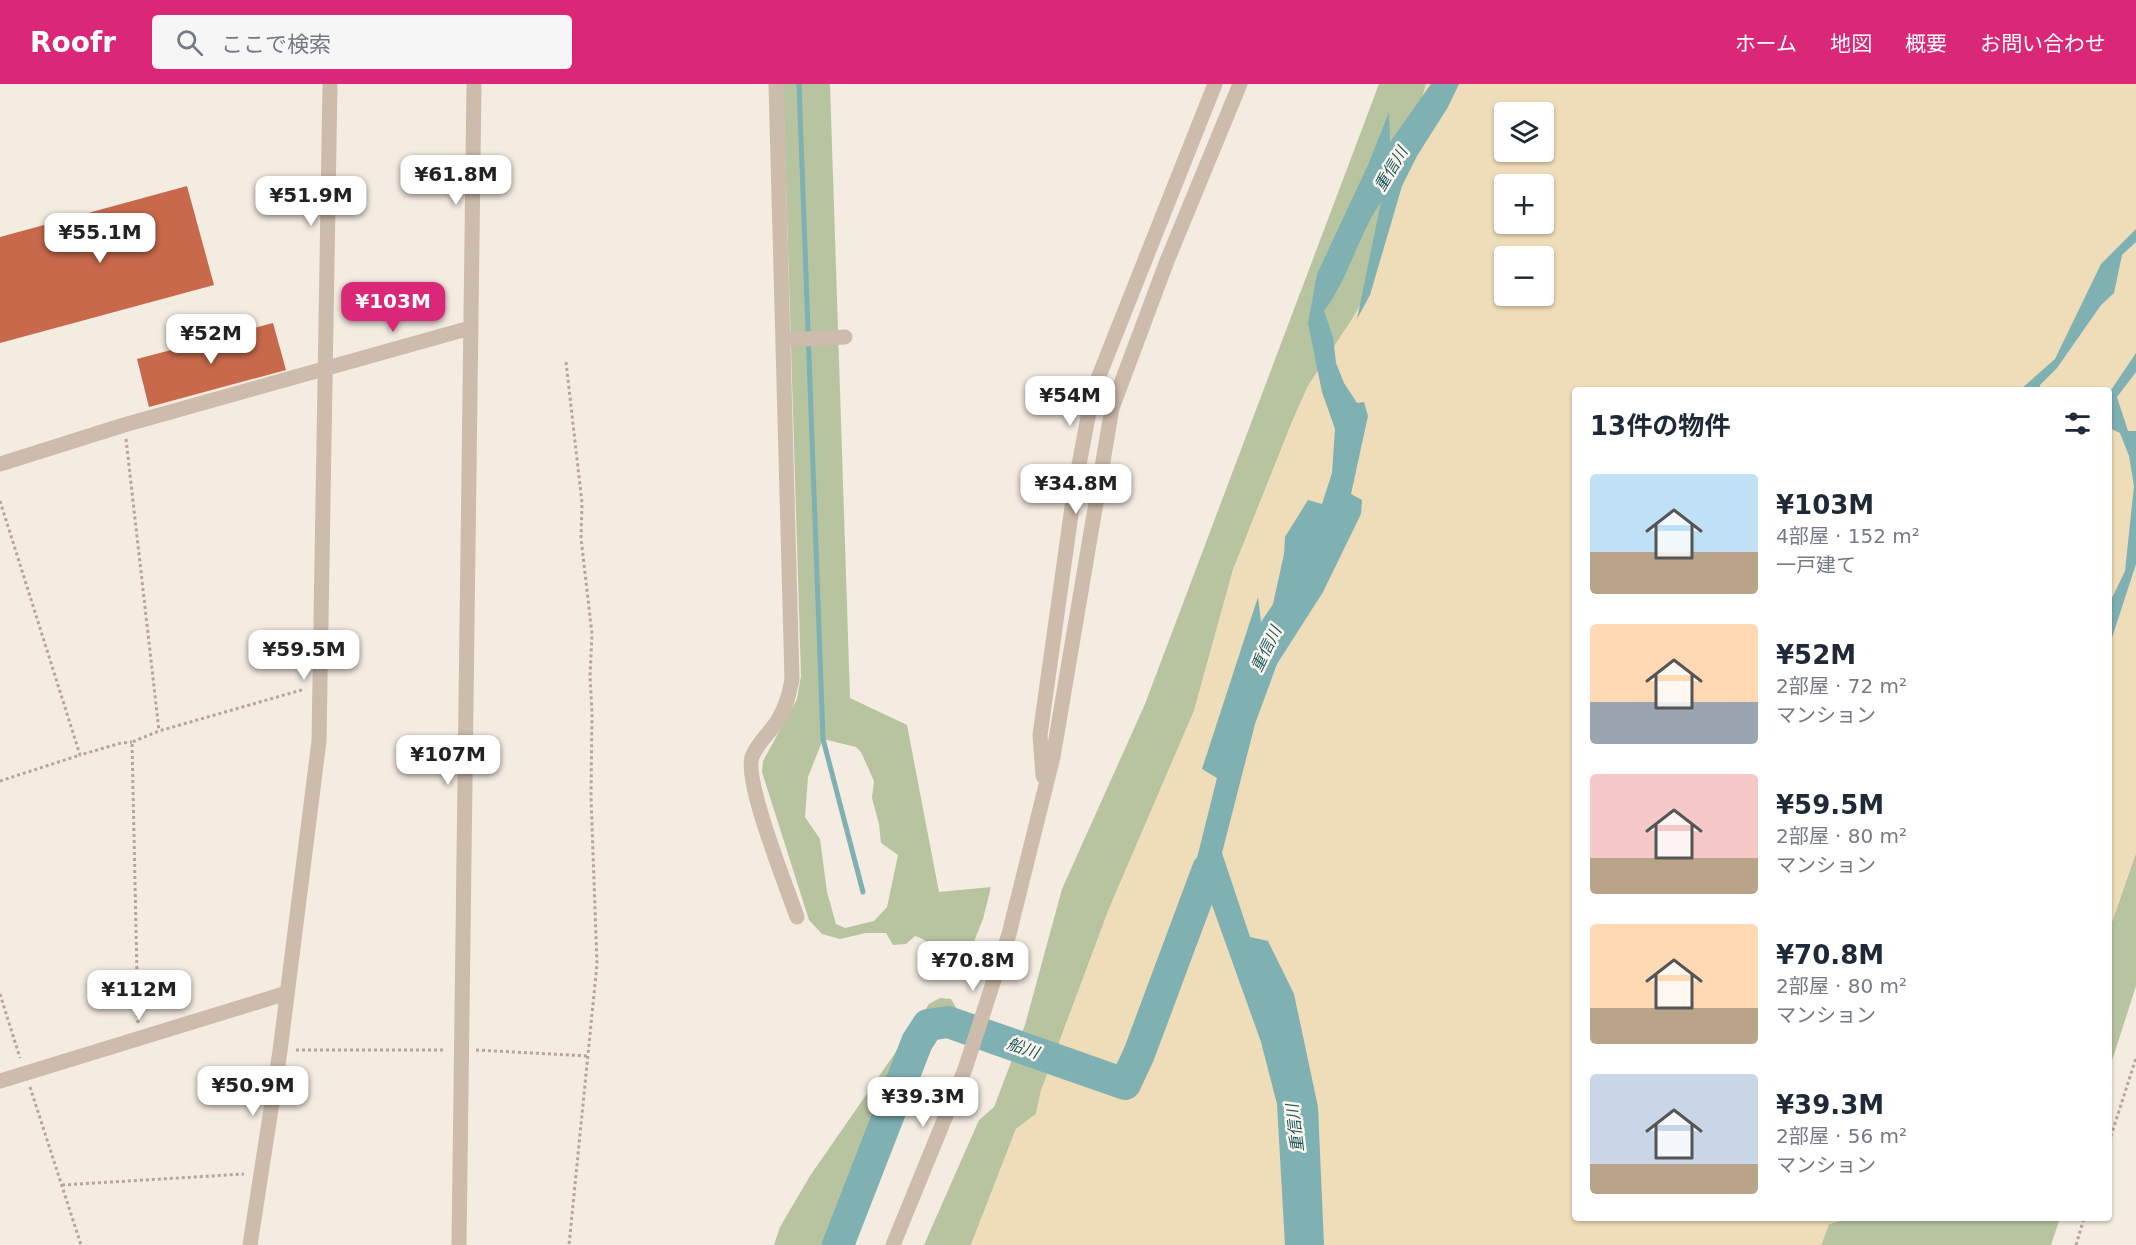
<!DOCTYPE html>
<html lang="ja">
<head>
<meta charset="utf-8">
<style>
	body { margin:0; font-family:"DejaVu Sans","Noto Sans JP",sans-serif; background:#f6f6f7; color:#1f2937; height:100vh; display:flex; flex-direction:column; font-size:22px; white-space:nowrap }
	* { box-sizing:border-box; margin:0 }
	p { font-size:20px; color:#747a83 }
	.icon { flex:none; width:33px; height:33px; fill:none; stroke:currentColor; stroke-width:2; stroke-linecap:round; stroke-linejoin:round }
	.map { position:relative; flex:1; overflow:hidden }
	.side { position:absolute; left:1572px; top:303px; width:540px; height:834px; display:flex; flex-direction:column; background:#fff; border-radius:6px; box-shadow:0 2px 4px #0004 }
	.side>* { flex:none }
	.buttons { position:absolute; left:1494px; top:18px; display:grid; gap:12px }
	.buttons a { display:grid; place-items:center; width:60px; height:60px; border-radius:6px; background:#fff; box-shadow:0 2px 4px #0004; font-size:30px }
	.price { position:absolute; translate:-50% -51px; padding:0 14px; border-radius:12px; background:#fff; color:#222; font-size:20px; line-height:39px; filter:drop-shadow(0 2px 3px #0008) }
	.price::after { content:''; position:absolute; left:50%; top:36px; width:18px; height:14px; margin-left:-9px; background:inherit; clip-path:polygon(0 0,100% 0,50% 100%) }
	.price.active { background:#db2777; color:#fff }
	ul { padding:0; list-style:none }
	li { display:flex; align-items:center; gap:18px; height:150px; padding:0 18px }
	li span { display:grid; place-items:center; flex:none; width:168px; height:120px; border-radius:6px; color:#555 }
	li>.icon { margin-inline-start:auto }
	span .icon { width:72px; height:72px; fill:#fffc; stroke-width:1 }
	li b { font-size:26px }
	h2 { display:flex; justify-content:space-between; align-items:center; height:72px; padding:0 18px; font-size:26px }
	header { display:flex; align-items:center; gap:36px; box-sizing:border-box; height:84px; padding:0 30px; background:#db2777; color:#fff }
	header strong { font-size:28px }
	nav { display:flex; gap:33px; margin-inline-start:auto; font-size:21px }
	.search { width:420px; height:54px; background:#f6f6f7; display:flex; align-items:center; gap:15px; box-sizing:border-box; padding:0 21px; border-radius:6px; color:#747a83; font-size:22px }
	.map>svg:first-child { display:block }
	.green { fill:#b8c4a0; fill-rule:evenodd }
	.sand { fill:#efdcb8; fill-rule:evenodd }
	.water { fill:#7fb0b2 }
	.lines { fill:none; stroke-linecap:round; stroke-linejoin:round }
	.stream { stroke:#7fb0b2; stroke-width:5 }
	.river { stroke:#7fb0b2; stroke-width:32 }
	.building { fill:#c8694b }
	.path { stroke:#b9a596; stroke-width:3; stroke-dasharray:3 3; stroke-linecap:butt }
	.minor { stroke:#cdbbac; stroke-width:15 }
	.labels { text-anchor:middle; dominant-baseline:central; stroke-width:5; stroke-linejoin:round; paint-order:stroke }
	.water-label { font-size:16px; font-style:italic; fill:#1f5a5e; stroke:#fbf5ee }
</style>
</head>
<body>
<header>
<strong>Roofr</strong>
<div class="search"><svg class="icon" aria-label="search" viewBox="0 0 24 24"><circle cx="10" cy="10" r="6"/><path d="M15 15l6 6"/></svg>ここで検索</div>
<nav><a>ホーム</a><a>地図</a><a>概要</a><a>お問い合わせ</a></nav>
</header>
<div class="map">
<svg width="2136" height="1161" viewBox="0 0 2136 1161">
	<rect width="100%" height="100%" fill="#f4ebe1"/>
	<path class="green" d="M 783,0 L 830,0 L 850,614 L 907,641 L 939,808 L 991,803 L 983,835 L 969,870 L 942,874 C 931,865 929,856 915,852 L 906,860 L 893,861 L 886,849 L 866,849 L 840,855 L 822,850 L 809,836 L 762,688 L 763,677 L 797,615 L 801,592 ZM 823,655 L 856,663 L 861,668 L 874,697 L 872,714 L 879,740 L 881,759 L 898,771 L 887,823 L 874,837 L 845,844 L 836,840 L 827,808 L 820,755 L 805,733 L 808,693 Z
		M 1379,0 L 1426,0 L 1371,201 L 1353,234 L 1308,302 L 1292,338 L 1233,486 L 1194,627 L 1109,825 L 1041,1007 L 1036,1030 L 1016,1045 L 971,1161 L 924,1161 L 979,1036 L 994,1023 L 1010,981 L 1025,941 L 1062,805 L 1145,620 Z
		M 2136,769 L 2136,902 L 2109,986 L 2109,846 Z
		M 940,914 L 951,915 L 957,925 L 953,931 C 936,935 932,933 919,948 L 876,1050 L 832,1161 L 774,1161 L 780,1143 L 810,1092 L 929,920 Z
		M 1851,1134 L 2060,1134 L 2051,1161 L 1821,1161 L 1829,1140 Z"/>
	<path class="sand" d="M 1426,0 L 2136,0 L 2136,769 L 2109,846 L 2109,306 L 1575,306 L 1575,1134 L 1851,1134 L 1829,1140 L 1821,1161 L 971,1161 L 1016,1045 L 1036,1030 L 1041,1007 L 1109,825 L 1194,627 L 1233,486 L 1292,338 L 1308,302 L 1353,234 L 1371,201 ZM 1504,28 L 1544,28 L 1544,68 L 1504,68 ZM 1504,100 L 1544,100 L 1544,140 L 1504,140 ZM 1504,172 L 1544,172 L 1544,212 L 1504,212 Z"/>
	<path class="water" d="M 1431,0 L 1459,0 L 1448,23 L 1417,72 L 1402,102 L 1370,211 L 1357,235 L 1381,118 C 1358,151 1349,194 1324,227 L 1333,253 L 1336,279 L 1344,299 L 1357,319 L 1364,318 L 1368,332 L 1351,410 L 1362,416 L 1361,430 L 1323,508 L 1277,580 L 1255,640 L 1222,769 L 1250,853 L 1268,857 L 1294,910 L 1318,1023 L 1324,1161 L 1285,1161 L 1277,1020 L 1261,958 L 1208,810 L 1194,786 L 1217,694 L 1202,685 L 1258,513 L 1261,538 L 1273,520 L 1284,470 L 1285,453 L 1308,416 L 1322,420 L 1332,389 L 1335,345 L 1322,308 L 1308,239 L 1317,190 L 1368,81 L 1389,28 L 1390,58 Z
		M 2136,145 L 2136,158 L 2122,171 L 2114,209 L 2101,221 L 2057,284 L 2040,301 L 2040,306 L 2020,306 L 2055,275 L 2101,180 Z
		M 2136,269 L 2136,288 L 2117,313 L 2128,347 L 2136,347 L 2136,480 L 2109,563 L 2109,517 L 2113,512 L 2125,487 L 2134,402 L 2129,372 L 2120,349 L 2109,344 L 2109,309 Z"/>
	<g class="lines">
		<path class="stream" d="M 799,0 L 823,655 L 863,808"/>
		<path class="river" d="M 838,1161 L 917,958 L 928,941 L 948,938 L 1125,1000 L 1139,970 L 1208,785"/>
	</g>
	<path class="building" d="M 187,102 L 214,201 L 0,259 L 0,153 Z
		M 273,239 L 286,286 L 149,323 L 137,275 Z"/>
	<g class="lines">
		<path class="path" d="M 566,278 L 582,419 L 581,454 L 592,550 L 590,592 L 592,629 L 591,713 L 597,880 L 569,1161
			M 126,355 L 159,647
			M 0,417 L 80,671 L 121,659 L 132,658
			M 0,697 L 80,671
			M 0,910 L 20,974
			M 138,939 L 132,658 L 159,647 L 305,605
			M 296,966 L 446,966
			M 476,966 L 588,972
			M 30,1003 L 81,1161
			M 2109,1058 L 2136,974
			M 62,1101 L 244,1090
			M 2076,1161 L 2084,1134"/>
		<path class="minor" d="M 776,0 L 792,596 C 789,610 786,623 778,636 C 770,649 757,659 752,673 C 744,697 787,804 797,833
			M 783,256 L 845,253
			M 0,380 L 124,341 L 470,244
			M 1043,692 L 1040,651 L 1075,402 L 1093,307 L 1215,0
			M 0,997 L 287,909
			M 250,1161 L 280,967 L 319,657 L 330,0
			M 459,1161 L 474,0
			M 893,1161 L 965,985 L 1009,850 L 1053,673 L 1112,324 L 1167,177 L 1240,0"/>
	</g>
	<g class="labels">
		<g class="water-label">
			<text transform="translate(1391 85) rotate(-59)">重信川</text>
			<text transform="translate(1266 565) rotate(-64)">重信川</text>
			<text transform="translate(1023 964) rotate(19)">船川</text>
			<text transform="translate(1295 1044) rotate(-97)">重信川</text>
		</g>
	</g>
</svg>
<div class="buttons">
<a><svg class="icon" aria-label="layers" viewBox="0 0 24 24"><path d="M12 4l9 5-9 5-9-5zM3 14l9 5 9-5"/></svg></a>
<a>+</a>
<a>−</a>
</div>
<b class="price" style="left:456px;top:122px">¥61.8M</b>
<b class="price" style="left:311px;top:143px">¥51.9M</b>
<b class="price" style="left:100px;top:180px">¥55.1M</b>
<b class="price active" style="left:393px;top:249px">¥103M</b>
<b class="price" style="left:211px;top:281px">¥52M</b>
<b class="price" style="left:1070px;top:343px">¥54M</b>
<b class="price" style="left:1076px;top:431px">¥34.8M</b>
<b class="price" style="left:304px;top:597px">¥59.5M</b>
<b class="price" style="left:448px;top:702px">¥107M</b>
<b class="price" style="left:973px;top:908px">¥70.8M</b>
<b class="price" style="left:139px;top:937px">¥112M</b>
<b class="price" style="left:253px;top:1033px">¥50.9M</b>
<b class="price" style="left:923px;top:1044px">¥39.3M</b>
<section class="side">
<h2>13件の物件<svg class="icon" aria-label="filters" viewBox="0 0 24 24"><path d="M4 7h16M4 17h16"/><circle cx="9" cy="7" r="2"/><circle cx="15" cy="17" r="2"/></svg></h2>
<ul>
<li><span style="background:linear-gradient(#bfe0f5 65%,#b9a48a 0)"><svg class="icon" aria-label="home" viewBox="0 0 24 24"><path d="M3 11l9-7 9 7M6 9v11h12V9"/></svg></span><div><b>¥103M</b><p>4部屋 · 152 m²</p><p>一戸建て</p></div></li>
<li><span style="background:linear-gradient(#ffd9b3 65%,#9aa5b1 0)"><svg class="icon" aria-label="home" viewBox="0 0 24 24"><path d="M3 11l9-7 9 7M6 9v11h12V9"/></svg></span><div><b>¥52M</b><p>2部屋 · 72 m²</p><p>マンション</p></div></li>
<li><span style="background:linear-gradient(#f6c9c9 70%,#b9a48a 0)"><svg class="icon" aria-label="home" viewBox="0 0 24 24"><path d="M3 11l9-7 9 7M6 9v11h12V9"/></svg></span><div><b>¥59.5M</b><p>2部屋 · 80 m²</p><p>マンション</p></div></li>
<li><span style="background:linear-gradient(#ffd9b3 70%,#b9a48a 0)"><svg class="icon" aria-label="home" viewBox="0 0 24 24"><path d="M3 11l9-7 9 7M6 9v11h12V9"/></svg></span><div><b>¥70.8M</b><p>2部屋 · 80 m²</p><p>マンション</p></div></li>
<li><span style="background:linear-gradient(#c9d6e8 75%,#b9a48a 0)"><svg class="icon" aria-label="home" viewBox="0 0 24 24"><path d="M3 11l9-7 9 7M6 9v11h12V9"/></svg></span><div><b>¥39.3M</b><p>2部屋 · 56 m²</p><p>マンション</p></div></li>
</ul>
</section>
</div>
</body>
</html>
